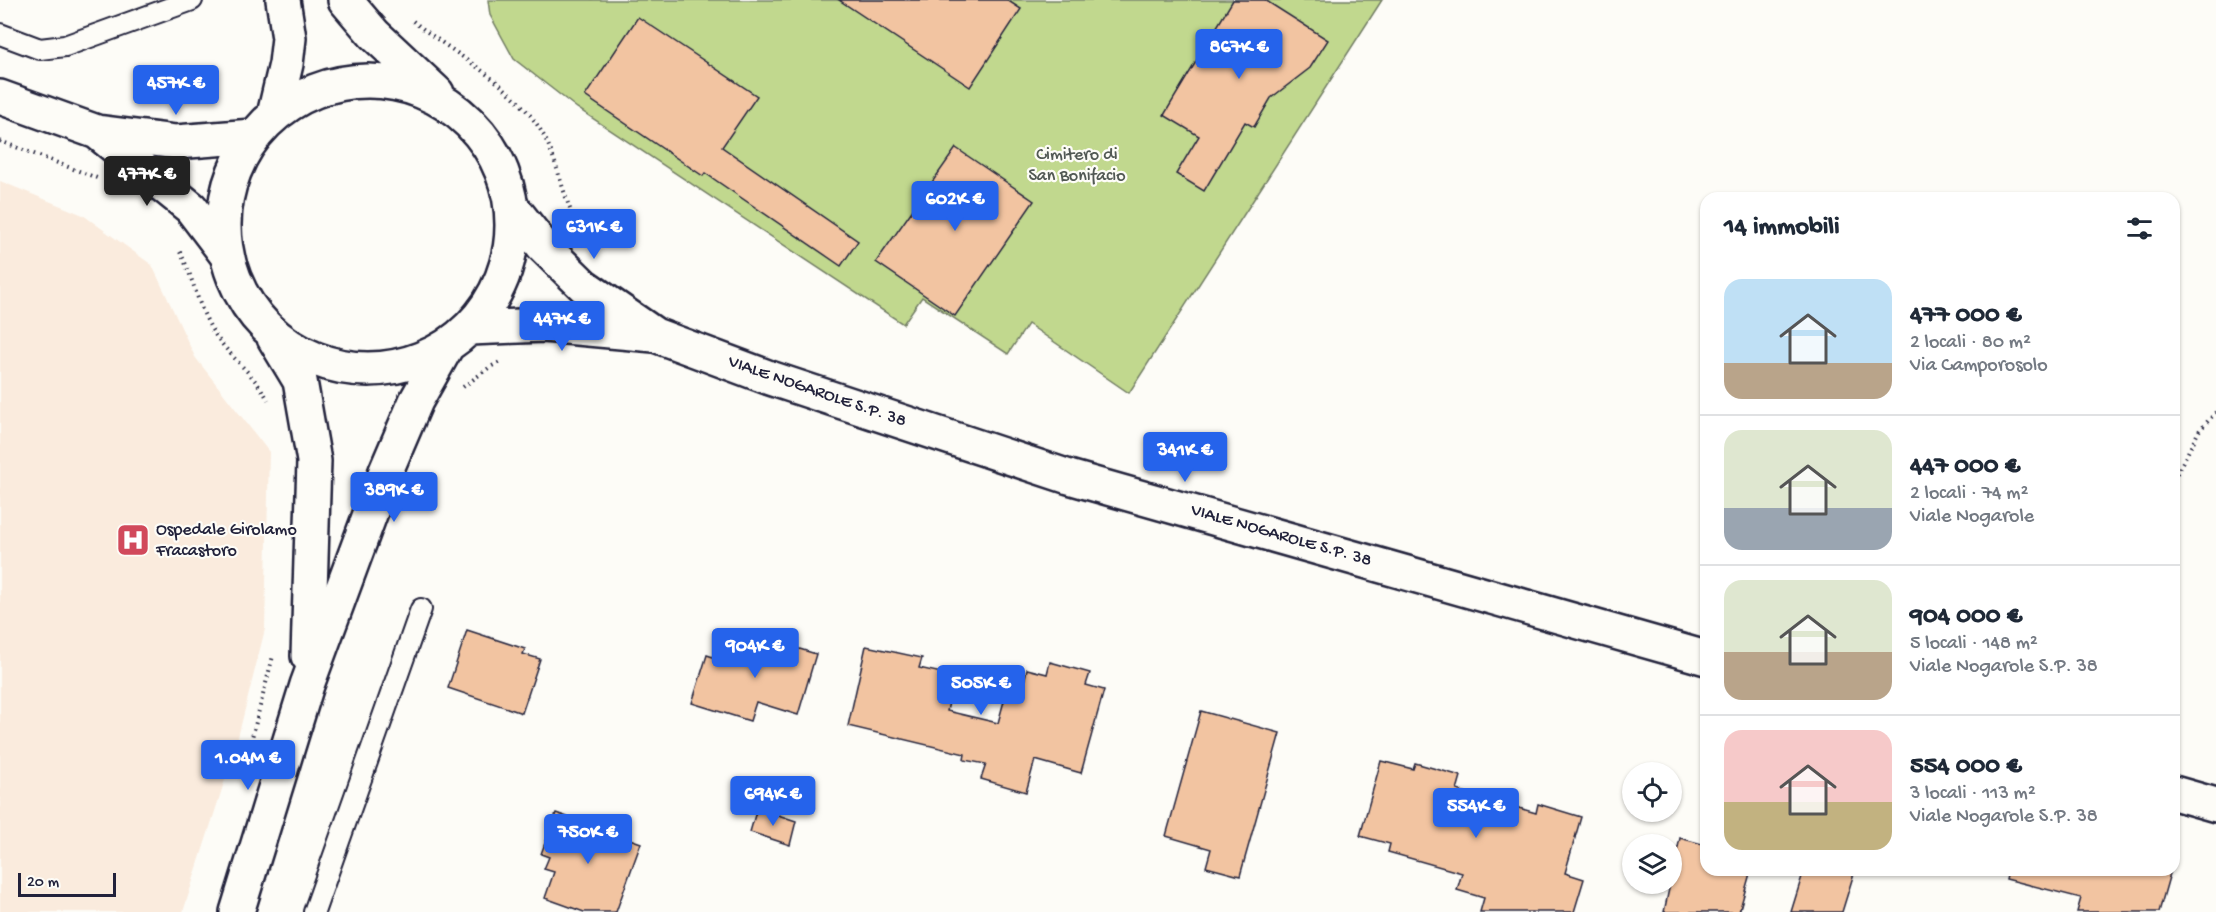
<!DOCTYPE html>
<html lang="it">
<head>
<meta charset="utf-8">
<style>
	body { margin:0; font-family:"Gochi Hand",sans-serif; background:#f2f2f3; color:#1f2937; height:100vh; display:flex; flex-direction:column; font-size:22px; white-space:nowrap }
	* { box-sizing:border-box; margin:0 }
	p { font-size:20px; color:#747a83 }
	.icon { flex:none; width:33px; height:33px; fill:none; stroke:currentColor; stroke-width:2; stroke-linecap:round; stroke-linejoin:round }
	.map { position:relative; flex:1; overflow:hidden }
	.drawer { position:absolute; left:1700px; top:192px; width:480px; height:684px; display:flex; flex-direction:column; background:#fff; border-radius:18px; box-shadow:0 2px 4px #0004 }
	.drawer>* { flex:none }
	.buttons { position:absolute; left:1622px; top:762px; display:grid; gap:12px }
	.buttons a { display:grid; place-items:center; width:60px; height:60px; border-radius:50%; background:#fff; box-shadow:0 2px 4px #0004; font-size:30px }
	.scale { position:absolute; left:18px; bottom:15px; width:98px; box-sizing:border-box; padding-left:6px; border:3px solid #22223b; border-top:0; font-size:16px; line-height:21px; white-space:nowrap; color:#22223b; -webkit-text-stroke:4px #fdfcf7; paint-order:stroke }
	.price { position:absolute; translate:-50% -51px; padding:0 14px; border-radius:6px; background:#2563eb; color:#fff; font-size:20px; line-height:39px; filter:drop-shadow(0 2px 3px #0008) }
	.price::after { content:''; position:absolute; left:50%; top:36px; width:18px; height:14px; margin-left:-9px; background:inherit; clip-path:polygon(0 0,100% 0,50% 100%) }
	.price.selected { background:#222; color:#fff }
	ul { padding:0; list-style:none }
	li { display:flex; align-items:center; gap:18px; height:150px; padding:0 24px }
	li+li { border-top:2px solid #e0e1e3 }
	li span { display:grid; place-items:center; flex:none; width:168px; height:120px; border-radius:18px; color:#555 }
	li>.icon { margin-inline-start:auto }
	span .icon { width:72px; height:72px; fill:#fffc; stroke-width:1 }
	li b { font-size:26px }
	h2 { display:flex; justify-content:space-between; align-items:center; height:72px; padding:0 24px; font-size:26px }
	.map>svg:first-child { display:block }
	.built { fill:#faebdd }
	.green { fill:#c1d88e; stroke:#727d64; stroke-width:1.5 }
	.building { fill:#f2c4a1; stroke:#22223b; stroke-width:1.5 }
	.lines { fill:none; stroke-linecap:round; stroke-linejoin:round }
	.lane-casing { stroke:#22223b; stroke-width:24 }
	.secondary-casing { stroke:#22223b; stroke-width:38 }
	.path { stroke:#22223b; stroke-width:4; stroke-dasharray:1.5 4.5; stroke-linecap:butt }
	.lane { stroke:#fdfcf7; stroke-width:20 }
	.secondary { stroke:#fdfcf7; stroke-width:33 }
	.labels { text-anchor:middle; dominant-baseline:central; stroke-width:4.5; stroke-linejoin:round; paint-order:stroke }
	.park-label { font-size:18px; fill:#525954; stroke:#fdfcf7 }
	.street-label { font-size:18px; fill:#22223b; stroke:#fdfcf7 }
	.poi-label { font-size:18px; fill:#22223b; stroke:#fdfcf7; text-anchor:start }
</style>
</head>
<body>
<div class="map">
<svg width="2216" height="912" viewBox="0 0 2216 912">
	<rect width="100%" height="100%" fill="#fdfcf7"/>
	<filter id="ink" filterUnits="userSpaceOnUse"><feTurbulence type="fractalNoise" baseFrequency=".0167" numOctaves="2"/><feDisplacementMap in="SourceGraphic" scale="12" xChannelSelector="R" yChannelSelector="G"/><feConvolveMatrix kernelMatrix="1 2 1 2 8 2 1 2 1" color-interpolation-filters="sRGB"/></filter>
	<g filter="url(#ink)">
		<path class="built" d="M 0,181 L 83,215 L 152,265 L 195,357 L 269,452 L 265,629 L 236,745 L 183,912 L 0,912 Z"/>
		<path class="green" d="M 488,0 L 1382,0 L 1129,393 L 1028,324 L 1008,354 L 922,297 L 903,324 L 577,108 L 514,59 L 490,15 Z"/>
		<path class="building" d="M 839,0 L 1007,0 L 1021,9 L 970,87 Z
			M 1233,0 L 1265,0 L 1328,40 L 1310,68 L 1271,98 L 1254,127 L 1245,122 L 1204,191 L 1176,174 L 1199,136 L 1164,115 Z
			M 638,17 L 757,96 L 722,147 L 858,241 L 841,266 L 705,173 L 703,176 L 585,96 Z
			M 956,148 L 1034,201 L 955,316 L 876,262 Z
			M 467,630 L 525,649 L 523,654 L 540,659 L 522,713 L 448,688 Z
			M 725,639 L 763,651 L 767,639 L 816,654 L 798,715 L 756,702 L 750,721 L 692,703 L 707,655 L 719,659 Z
			M 866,646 L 922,658 L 919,668 L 955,676 L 947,711 L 998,723 L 1010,679 L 1024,682 L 1027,669 L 1047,674 L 1050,662 L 1090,673 L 1086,685 L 1104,690 L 1081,773 L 1035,760 L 1026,792 L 981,779 L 986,764 L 964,760 L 965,754 L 848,726 Z
			M 1201,711 L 1280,733 L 1240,876 L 1206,867 L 1211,849 L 1166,836 Z
			M 1381,761 L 1413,769 L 1415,763 L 1461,776 L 1457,790 L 1536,813 L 1538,804 L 1581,817 L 1565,873 L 1584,879 L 1574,912 L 1480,912 L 1484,898 L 1457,890 L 1462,873 L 1388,852 L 1390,844 L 1360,836 Z
			M 757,808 L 796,821 L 790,845 L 750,832 Z
			M 556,813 L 641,843 L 616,912 L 584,912 L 545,898 L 554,872 L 544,869 L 549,857 L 541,854 Z
			M 1680,838 L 1706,845 L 1706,870 L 1751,870 L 1739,912 L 1664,912 Z
			M 1804,870 L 1855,870 L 1842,912 L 1791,912 Z
			M 2008,870 L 2171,870 L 2159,912 L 2077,912 L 2081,898 L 2006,879 Z"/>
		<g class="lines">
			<defs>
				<path id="lane" d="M 0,34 L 40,49 L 65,46 L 192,0
					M 314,912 L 421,609"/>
				<path id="secondary" d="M 345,0 L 374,34 L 437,93
					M224 225a144 144 0 1 1 288 0a144 144 0 1 1-288 0Z
					M 0,97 L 97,132 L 176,142 L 253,136
					M 274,115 L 286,64 L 289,38 L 283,0
					M 97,132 L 191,208 L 226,254
					M 512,207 L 543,246 L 584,286 L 655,335 L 770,378 L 1069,477 L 1706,658
					M 470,328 L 544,325 L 654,335
					M 274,338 L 300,381 L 314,461 L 308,656
					M 2174,793 L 2216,805
					M 237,912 L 307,685 L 386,471 L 416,401 L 447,346"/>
			</defs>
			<use href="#lane" class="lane-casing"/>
			<use href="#secondary" class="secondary-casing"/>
			<path class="path" d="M 413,21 C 461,60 526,89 550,149 C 562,179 566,208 583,236
				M 0,141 L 97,178
				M 180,252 C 194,278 198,310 216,336 C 232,359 255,375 268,400
				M 463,387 L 490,367 L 502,361
				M 2174,479 L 2199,431 L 2216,412
				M 248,753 L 273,656"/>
			<use href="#lane" class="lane"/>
			<use href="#secondary" class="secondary"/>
		</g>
	</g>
	<defs>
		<symbol id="hospital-square" viewBox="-11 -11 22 22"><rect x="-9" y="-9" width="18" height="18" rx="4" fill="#d1495b" stroke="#fdfcf7"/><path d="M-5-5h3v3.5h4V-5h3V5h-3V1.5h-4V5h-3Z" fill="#fff"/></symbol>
	</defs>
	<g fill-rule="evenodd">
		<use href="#hospital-square" x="114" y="521" width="38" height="38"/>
	</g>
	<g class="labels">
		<g class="park-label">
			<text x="1077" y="155">Cimitero di<tspan x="1077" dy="21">San Bonifacio</tspan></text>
		</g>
		<g class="street-label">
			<text transform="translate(817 392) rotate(19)">VIALE NOGAROLE S.P. 38</text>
			<text transform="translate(1281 536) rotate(16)">VIALE NOGAROLE S.P. 38</text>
		</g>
		<g class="poi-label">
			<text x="156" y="530">Ospedale Girolamo<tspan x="156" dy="21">Fracastoro</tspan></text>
		</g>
	</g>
</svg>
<div class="buttons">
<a><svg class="icon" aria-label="locate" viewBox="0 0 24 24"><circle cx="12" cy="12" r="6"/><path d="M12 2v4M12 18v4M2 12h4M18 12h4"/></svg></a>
<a><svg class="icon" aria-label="layers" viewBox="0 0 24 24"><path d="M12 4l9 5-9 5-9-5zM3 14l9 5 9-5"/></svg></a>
</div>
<div class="scale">20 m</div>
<b class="price" style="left:1239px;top:80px">867K €</b>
<b class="price" style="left:176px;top:116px">457K €</b>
<b class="price selected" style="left:147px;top:207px">477K €</b>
<b class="price" style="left:955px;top:232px">602K €</b>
<b class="price" style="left:594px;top:260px">631K €</b>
<b class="price" style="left:562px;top:352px">447K €</b>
<b class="price" style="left:1185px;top:483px">341K €</b>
<b class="price" style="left:394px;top:523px">389K €</b>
<b class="price" style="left:755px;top:679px">904K €</b>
<b class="price" style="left:981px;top:716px">505K €</b>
<b class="price" style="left:248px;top:791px">1.04M €</b>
<b class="price" style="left:773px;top:827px">694K €</b>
<b class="price" style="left:1476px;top:839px">554K €</b>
<b class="price" style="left:588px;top:865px">750K €</b>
<section class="drawer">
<h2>14 immobili<svg class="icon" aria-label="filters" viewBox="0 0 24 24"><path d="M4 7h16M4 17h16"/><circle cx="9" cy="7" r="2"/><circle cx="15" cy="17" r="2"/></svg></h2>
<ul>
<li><span style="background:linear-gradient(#bfe0f5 70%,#b9a48a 0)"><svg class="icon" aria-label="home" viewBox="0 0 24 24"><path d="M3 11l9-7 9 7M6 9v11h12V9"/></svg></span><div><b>477 000 €</b><p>2 locali · 80 m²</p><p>Via Camporosolo</p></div></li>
<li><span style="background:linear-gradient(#dfe7d0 65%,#9aa5b1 0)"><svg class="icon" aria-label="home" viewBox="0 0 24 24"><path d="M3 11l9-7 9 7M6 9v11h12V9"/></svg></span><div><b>447 000 €</b><p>2 locali · 74 m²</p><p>Viale Nogarole</p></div></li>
<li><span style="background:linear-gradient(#dfe7d0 60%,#b9a48a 0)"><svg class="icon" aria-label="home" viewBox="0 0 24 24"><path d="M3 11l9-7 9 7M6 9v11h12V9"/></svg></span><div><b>904 000 €</b><p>5 locali · 148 m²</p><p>Viale Nogarole S.P. 38</p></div></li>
<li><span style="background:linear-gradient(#f6c9c9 60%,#c2b280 0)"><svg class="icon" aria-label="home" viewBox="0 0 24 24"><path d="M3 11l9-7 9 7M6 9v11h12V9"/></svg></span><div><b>554 000 €</b><p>3 locali · 113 m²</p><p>Viale Nogarole S.P. 38</p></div></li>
</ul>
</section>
</div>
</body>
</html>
